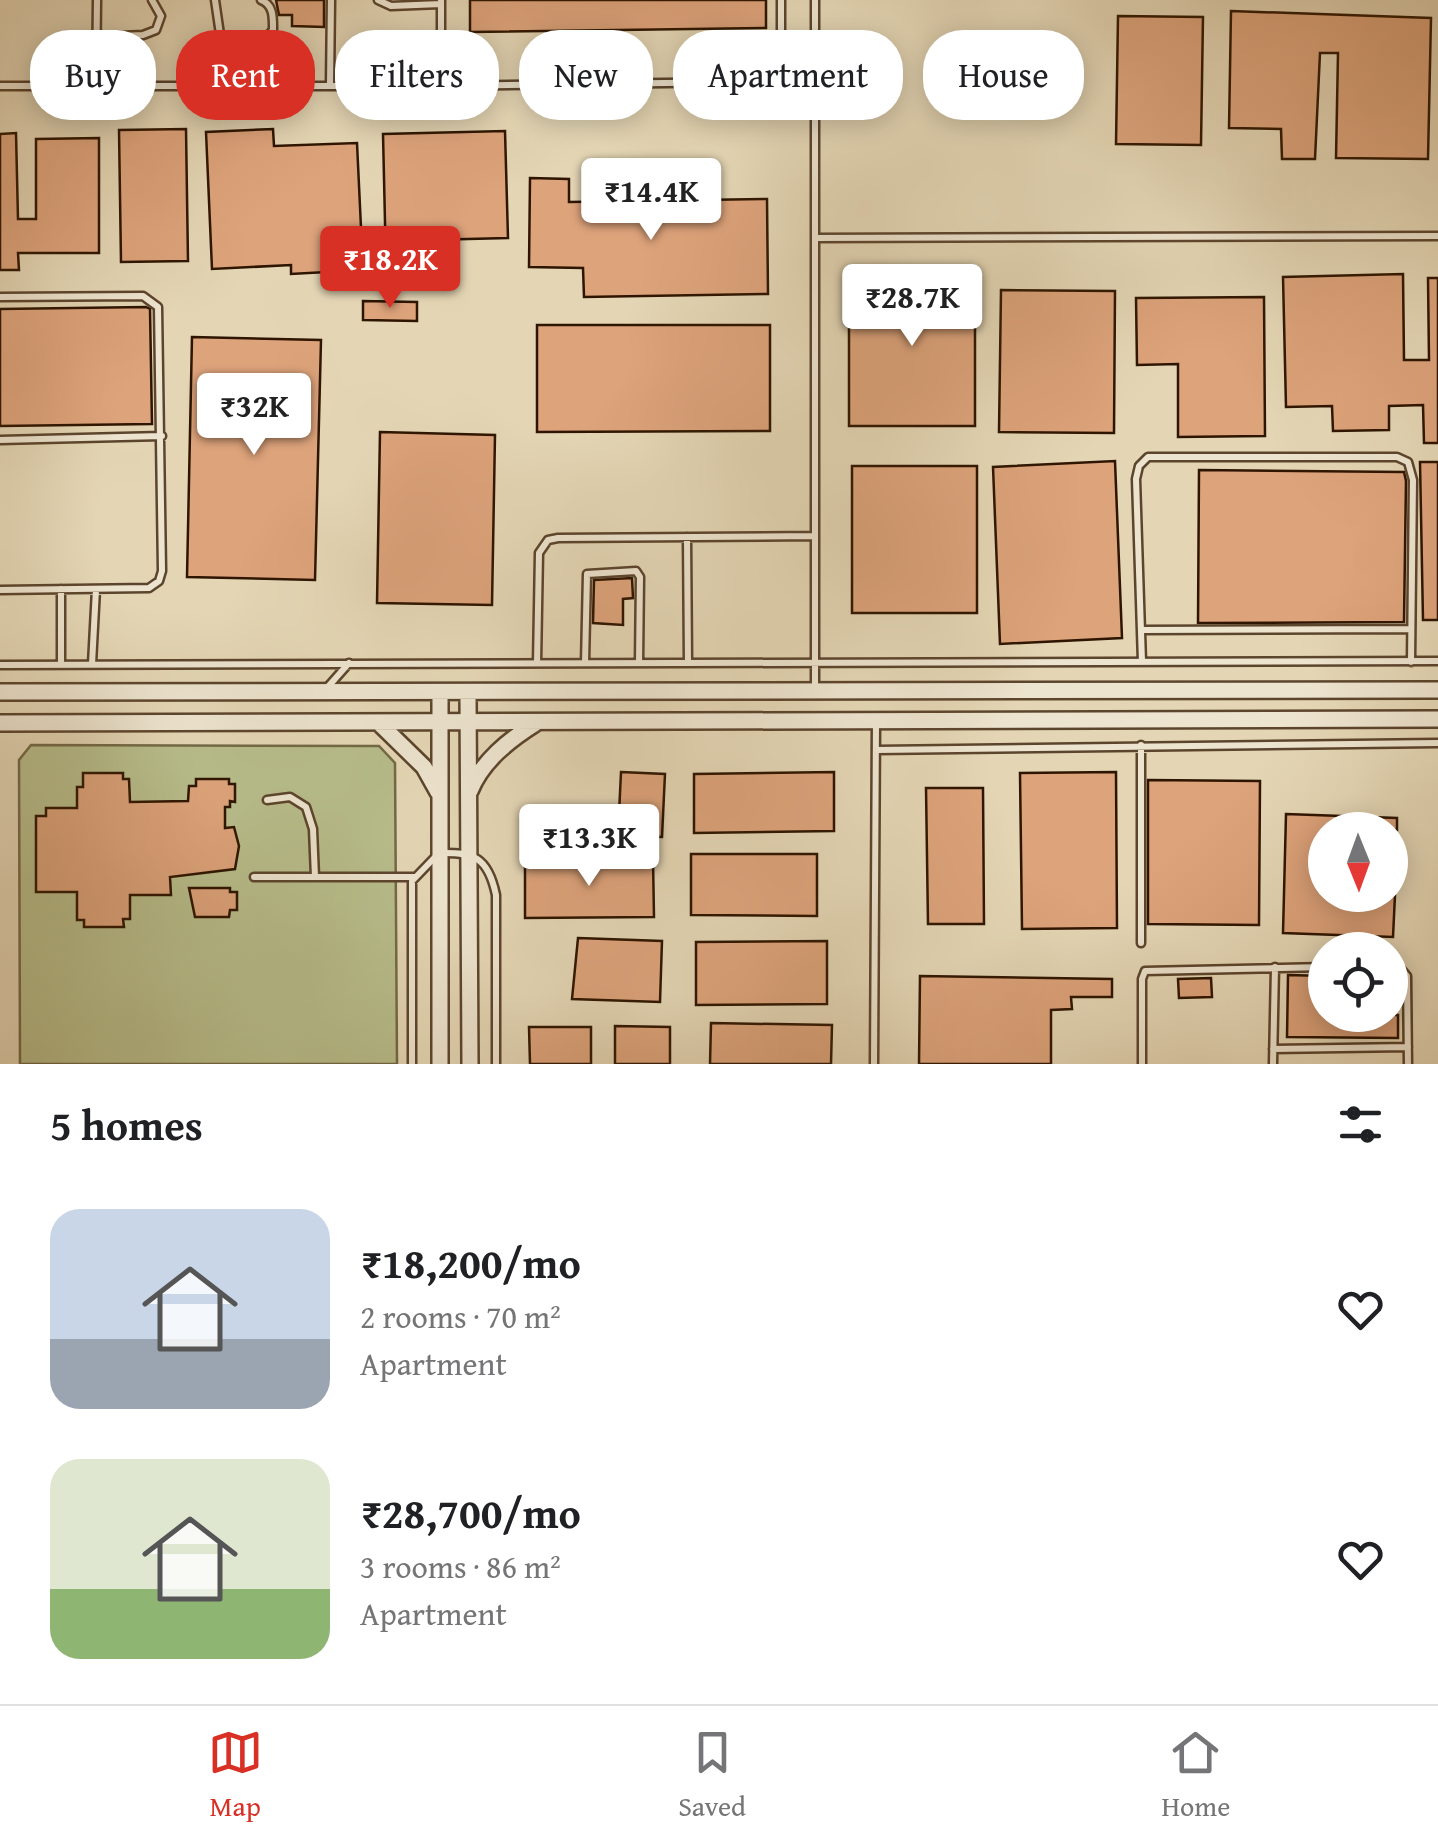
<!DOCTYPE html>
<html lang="en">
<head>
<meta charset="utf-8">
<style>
	body { margin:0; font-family:"Gentium Book Plus",serif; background:#f2f2f2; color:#202124; height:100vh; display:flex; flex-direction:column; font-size:38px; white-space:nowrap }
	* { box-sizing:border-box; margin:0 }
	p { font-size:32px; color:#757577 }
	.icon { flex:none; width:55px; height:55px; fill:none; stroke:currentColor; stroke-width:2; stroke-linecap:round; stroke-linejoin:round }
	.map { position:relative; height:1064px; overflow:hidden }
	.panel { display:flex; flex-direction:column; background:#fff; flex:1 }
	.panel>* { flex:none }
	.guide { position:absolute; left:30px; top:30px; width:1380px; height:90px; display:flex; gap:20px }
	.needle { width:65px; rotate:179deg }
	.buttons { position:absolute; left:1308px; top:812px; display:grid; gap:20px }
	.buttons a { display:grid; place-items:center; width:100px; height:100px; border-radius:50%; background:#fff; box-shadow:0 5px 25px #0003; font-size:50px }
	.price { position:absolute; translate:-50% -85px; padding:0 22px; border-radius:10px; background:#fff; color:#222; font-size:32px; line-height:65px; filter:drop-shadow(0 2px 5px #0008) }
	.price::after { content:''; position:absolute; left:50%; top:60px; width:30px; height:22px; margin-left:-15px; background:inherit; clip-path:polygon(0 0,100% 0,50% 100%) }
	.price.selected { background:#d93025; color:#fff }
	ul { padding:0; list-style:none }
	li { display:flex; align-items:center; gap:30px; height:250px; padding:0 50px }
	li span { display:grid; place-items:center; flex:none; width:280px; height:200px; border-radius:30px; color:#555 }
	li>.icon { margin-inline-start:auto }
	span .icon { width:120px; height:120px; fill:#fffc; stroke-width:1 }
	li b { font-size:42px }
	h2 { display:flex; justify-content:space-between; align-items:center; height:120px; padding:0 50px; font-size:42px }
	.chip { padding:0 35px; border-radius:40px; background:#fff; box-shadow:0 5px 25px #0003; font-size:35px; line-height:90px }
	.chip.selected { background:#d93025; color:#fff }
	.dock { display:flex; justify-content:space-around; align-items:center; height:140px; border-top:2px solid #e0e0e0; background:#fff; font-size:28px; color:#757577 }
	.dock a { display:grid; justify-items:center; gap:5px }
	.dock .selected { color:#d93025 }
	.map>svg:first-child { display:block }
	.green { fill:#b7bd8b; stroke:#726946; stroke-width:2.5 }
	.building { fill:#dda37b; stroke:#2e1500; stroke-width:2.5 }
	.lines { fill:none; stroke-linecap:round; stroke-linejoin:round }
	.service-casing { stroke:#5c452d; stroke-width:11 }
	.tertiary-casing { stroke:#5c452d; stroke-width:20 }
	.service { stroke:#ede4cf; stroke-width:6 }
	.tertiary { stroke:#ede4cf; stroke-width:15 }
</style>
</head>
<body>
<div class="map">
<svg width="1438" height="1064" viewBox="0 0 1438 1064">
	<rect width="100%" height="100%" fill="#e4d6b5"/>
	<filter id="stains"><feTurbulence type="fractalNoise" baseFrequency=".002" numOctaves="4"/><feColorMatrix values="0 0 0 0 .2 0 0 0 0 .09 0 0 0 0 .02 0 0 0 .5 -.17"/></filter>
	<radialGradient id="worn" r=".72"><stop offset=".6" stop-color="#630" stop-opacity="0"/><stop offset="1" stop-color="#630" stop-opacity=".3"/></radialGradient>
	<path class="green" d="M 31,745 L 379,746 L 395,763 L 397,1064 L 20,1064 L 19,760 Z"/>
	<path class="building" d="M 276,0 L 324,0 L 324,27 L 292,26 L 292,15 L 279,15 Z
		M 470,0 L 766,0 L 766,28 L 470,32 Z
		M 1231,11 L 1431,18 L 1428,159 L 1336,158 L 1338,53 L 1320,53 L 1315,159 L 1282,159 L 1281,129 L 1229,128 Z
		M 1118,16 L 1203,17 L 1201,145 L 1116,144 Z
		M 186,129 L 188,261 L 121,262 L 119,130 Z
		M 273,129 L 274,146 L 357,143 L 363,270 L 291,274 L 291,265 L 212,269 L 206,132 Z
		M 505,131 L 508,238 L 428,240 L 428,265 L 386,266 L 383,134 Z
		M 16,133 L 18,219 L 36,219 L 36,139 L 99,138 L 99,253 L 18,253 L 19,270 L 0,270 L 0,134 Z
		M 530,178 L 569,179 L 569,202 L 767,199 L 768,294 L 584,297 L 583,268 L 529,267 Z
		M 849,272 L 975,272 L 975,426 L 849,426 Z
		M 1403,274 L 1404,360 L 1429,360 L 1428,278 L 1438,278 L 1438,443 L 1424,443 L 1423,405 L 1389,406 L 1389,430 L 1333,431 L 1332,406 L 1286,407 L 1283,277 Z
		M 1001,290 L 1115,291 L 1114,433 L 999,432 Z
		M 1264,297 L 1265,436 L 1178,437 L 1178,364 L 1137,365 L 1136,298 Z
		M 363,301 L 417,302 L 417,321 L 363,320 Z
		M 146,307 L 150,309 L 152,424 L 0,426 L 0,309 Z
		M 537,325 L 770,325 L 770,431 L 537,432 Z
		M 192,337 L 321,340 L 315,580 L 187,577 Z
		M 380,432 L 495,435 L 492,605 L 377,603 Z
		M 1115,461 L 1122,638 L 1000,644 L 993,467 Z
		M 1420,462 L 1438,462 L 1438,620 L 1423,620 Z
		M 852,466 L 977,466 L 977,613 L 852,613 Z
		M 1199,470 L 1404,472 L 1406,481 L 1404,622 L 1198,623 Z
		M 632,578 L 633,598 L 623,599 L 623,625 L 593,623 L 594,580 Z
		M 621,772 L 665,774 L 662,837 L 618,835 Z
		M 834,772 L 834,831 L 694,833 L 694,774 Z
		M 1116,772 L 1117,928 L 1022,929 L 1020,773 Z
		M 83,773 L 123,773 L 123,779 L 129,779 L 130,802 L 188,801 L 189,786 L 196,786 L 196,779 L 229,779 L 229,784 L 235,784 L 235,802 L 230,801 L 230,807 L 225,807 L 225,828 L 234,827 L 239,846 L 235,869 L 170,877 L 171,895 L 130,895 L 130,919 L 123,919 L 124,927 L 84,927 L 84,920 L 77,920 L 77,892 L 36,892 L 36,816 L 46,816 L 46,808 L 77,808 L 77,787 L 83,787 Z
		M 1148,780 L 1260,781 L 1259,925 L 1148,924 Z
		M 926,788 L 983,788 L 984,924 L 928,924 Z
		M 1286,814 L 1397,818 L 1397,830 L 1325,830 L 1325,895 L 1395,895 L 1393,937 L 1283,933 Z
		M 691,854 L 817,854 L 817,916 L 691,915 Z
		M 653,859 L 654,917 L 525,918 L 525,860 Z
		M 189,888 L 230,888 L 230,892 L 237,892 L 237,910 L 230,910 L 229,917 L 195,917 Z
		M 578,938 L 662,941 L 660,1002 L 572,999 Z
		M 827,941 L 827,1004 L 696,1005 L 696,942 Z
		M 1288,975 L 1325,976 L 1325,1015 L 1398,1015 L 1398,1038 L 1287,1037 Z
		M 920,976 L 1112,979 L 1112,997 L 1071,997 L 1072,1009 L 1051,1010 L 1051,1064 L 919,1064 Z
		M 1211,978 L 1212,997 L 1179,998 L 1178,979 Z
		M 711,1023 L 832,1025 L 831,1064 L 710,1064 Z
		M 615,1026 L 670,1027 L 670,1064 L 615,1064 Z
		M 529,1027 L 591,1027 L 591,1064 L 530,1064 Z"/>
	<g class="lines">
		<defs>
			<path id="service" d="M 215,0 L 222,48
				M 378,0 L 391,6 L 441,4
				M 441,0 L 441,86
				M 781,0 L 781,43
				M 97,37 L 143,35 L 156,30 L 161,16 L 152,0
				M 96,84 L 97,0
				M 222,85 L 222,49 L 262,42 L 273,30 C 273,18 274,5 261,0
				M 330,85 L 331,0
				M 0,86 L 441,86 L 815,81
				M 815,238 L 1438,236
				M 0,297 L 143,296 L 158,307 L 162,571 L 159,581 L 149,588 L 0,590
				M 0,440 L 162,436
				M 687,537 L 688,663
				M 61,589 L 61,664
				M 1141,630 L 1411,629
				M 1142,662 L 1136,479 L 1139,466 L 1148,457 L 1397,457 L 1408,462 L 1413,480 L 1411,662
				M 537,663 L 539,553 L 548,540 L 558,538 L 815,536
				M 585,663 L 587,574 L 636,571 L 640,577 L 639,663
				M 92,664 L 96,589
				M 0,665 L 1438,661
				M 326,689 L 349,663
				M 815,691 L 815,0
				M 1141,745 L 1141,943
				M 877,750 L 1438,743
				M 267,800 L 290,797 L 306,807 L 313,829 L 315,877
				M 254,877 L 414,877
				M 1390,966 L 1401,969 L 1407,976 L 1408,1064
				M 1273,1049 L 1408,1047
				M 412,1064 L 412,881 L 439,853 C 474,852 488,857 496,895 L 496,1064
				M 874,1064 L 876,721
				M 1142,1064 L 1142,979 L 1145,971 L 1325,967
				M 1273,1064 L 1275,967"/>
			<path id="tertiary" d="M 0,692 L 1438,690
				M 440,692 L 440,1064
				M 468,693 L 470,1064
				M 0,723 L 1438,719
				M 379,723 L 424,767 L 438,792
				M 470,791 C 482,761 509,740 536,723"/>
		</defs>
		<use href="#service" class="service-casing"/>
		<use href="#tertiary" class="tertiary-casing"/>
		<use href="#service" class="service"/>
		<use href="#tertiary" class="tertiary"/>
	</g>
	<rect width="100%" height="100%" filter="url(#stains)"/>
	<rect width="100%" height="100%" fill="url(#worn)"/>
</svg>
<div class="buttons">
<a><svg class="needle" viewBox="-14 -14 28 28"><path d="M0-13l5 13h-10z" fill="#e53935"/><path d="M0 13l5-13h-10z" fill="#757577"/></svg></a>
<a><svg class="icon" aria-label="locate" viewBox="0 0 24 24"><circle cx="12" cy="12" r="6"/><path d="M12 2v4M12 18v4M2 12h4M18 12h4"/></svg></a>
</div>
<b class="price" style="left:651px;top:243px">₹14.4K</b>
<b class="price selected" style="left:390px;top:311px">₹18.2K</b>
<b class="price" style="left:912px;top:349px">₹28.7K</b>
<b class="price" style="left:254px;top:458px">₹32K</b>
<b class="price" style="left:589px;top:889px">₹13.3K</b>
<div class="guide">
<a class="chip">Buy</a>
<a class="chip selected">Rent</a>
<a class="chip">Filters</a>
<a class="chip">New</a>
<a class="chip">Apartment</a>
<a class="chip">House</a>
</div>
</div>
<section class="panel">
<h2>5 homes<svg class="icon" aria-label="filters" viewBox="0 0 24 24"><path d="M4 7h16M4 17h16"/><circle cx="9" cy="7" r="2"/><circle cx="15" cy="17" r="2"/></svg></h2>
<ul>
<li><span style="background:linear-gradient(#c9d6e8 65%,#9aa5b1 0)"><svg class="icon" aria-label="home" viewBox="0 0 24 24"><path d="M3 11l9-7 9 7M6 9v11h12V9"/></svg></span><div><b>₹18,200/mo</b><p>2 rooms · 70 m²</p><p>Apartment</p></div><svg class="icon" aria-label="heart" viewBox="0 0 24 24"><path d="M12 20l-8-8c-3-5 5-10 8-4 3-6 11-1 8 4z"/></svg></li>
<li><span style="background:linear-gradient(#dfe7d0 65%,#8fb573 0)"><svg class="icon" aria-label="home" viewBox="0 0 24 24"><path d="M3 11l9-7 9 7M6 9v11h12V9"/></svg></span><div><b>₹28,700/mo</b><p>3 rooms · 86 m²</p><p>Apartment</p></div><svg class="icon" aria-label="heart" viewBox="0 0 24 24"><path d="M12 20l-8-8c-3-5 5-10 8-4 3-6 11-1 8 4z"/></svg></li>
</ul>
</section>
<nav class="dock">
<a class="selected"><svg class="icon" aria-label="map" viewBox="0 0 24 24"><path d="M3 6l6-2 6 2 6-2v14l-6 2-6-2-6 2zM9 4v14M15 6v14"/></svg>Map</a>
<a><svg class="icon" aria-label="saved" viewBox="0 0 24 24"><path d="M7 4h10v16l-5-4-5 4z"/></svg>Saved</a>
<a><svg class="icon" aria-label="home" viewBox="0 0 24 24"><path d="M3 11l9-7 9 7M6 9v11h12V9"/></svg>Home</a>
</nav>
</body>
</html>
